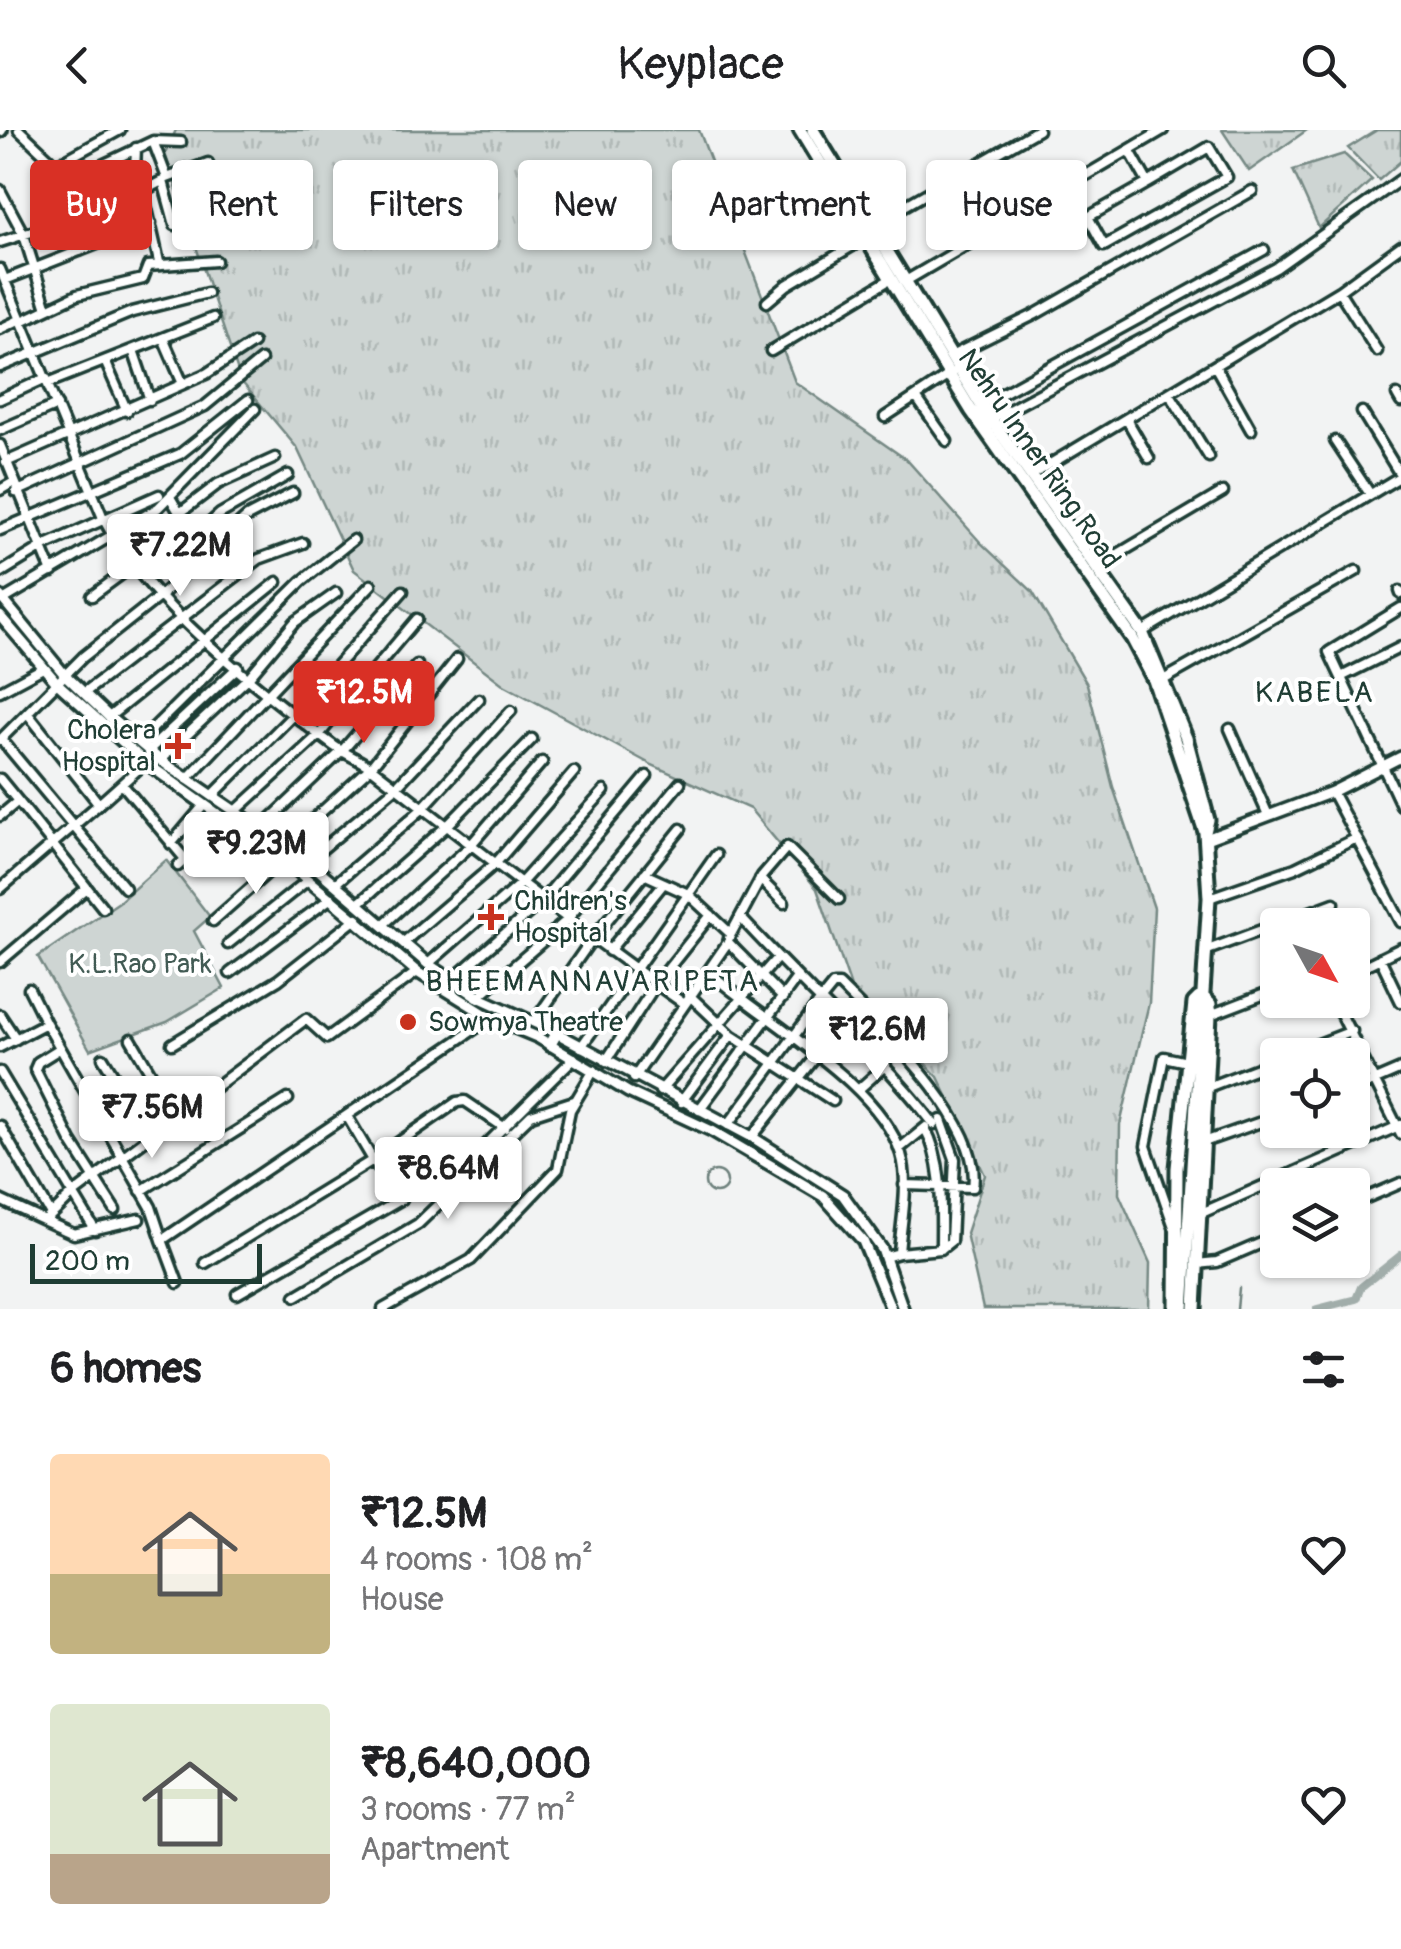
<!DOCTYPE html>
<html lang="en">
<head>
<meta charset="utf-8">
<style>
	body { margin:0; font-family:Pangolin,sans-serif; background:#f2f2f2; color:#202124; height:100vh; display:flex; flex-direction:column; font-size:38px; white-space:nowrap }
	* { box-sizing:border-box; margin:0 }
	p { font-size:32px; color:#757577 }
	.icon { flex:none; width:55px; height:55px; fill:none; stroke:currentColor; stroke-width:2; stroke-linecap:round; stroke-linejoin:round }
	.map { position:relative; height:1179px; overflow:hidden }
	.details { display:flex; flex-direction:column; background:#fff; flex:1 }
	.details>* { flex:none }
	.top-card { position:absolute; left:30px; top:30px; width:1342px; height:90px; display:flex; gap:20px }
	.needle { width:65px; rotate:130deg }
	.controls { position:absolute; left:1260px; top:778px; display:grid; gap:20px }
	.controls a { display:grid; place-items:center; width:110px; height:110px; border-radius:10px; background:#fff; box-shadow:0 2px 8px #0004; font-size:50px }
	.scale { position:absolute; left:30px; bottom:25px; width:232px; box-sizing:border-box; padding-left:10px; border:5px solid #1f3d34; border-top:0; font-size:28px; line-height:35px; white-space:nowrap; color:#1f3d34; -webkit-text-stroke:8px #fff; paint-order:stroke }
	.price { position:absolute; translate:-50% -85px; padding:0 22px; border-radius:10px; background:#fff; color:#222; font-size:32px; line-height:65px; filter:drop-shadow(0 2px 5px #0008) }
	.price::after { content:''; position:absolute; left:50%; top:60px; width:30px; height:22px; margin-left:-15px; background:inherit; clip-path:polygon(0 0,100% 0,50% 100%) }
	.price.selected { background:#d93025; color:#fff }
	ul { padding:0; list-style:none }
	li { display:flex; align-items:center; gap:30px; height:250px; padding:0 50px }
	li span { display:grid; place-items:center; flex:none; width:280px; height:200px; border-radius:10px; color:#555 }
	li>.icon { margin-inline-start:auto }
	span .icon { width:120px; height:120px; fill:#fffc; stroke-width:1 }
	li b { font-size:42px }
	h2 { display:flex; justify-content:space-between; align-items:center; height:120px; padding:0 50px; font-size:42px }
	.chip { padding:0 35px; border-radius:10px; background:#fff; box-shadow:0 2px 8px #0004; font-size:35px; line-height:90px }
	.chip.selected { background:#d93025; color:#fff }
	header { display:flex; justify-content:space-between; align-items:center; height:130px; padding:0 50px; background:#fff; font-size:45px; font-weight:600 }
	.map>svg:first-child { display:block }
	.grass { fill:url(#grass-tufts); stroke:#768984; stroke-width:2.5 }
	.green { fill:#ced5d3; stroke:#768984; stroke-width:2.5 }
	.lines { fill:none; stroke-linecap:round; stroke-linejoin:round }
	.stream { stroke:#6d807b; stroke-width:2.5 }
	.canal { stroke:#a1adaa; stroke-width:8 }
	.minor-casing { stroke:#1f3d34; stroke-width:15 }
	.tertiary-casing { stroke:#1f3d34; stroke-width:16 }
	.secondary-casing { stroke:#1f3d34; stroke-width:18 }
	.primary-casing { stroke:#1f3d34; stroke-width:19 }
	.minor { stroke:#fff; stroke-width:8 }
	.tertiary { stroke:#fff; stroke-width:9 }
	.secondary { stroke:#fff; stroke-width:10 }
	.primary { stroke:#fff; stroke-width:11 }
	.poi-dot { fill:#c8321e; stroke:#fff; stroke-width:4 }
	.labels { text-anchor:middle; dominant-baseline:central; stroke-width:8; stroke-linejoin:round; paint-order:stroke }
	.street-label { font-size:28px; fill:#1f3d34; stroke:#fff }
	.poi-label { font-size:28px; fill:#1f3d34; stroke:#fff; text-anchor:start }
	.park-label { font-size:28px; fill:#425b54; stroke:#fff }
	.neighbourhood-label { font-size:30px; letter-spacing:2.5px; fill:#1f3d34; stroke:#fff }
</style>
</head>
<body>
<header><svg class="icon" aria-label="back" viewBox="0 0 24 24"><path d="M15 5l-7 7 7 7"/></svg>Keyplace<svg class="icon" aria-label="search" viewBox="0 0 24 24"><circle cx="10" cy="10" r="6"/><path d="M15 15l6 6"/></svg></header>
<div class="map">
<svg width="1401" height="1179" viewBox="0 0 1401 1179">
	<defs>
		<pattern id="grass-tufts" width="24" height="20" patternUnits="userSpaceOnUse" patternTransform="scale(2.5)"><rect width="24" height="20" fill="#ced5d3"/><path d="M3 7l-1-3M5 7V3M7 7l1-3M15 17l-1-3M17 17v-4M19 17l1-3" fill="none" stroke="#b0b8b6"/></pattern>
	</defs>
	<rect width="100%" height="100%" fill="#f2f3f3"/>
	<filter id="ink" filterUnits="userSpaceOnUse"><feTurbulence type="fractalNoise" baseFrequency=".01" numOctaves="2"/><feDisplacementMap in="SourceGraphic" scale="20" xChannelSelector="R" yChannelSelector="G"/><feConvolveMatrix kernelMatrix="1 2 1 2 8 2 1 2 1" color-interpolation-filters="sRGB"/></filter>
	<g filter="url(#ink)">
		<path class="grass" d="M 176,0 L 699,0 L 795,252 L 907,330 L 981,413 L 1032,461 L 1087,554 L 1113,657 L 1154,778 L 1149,873 L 1120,995 L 1119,1064 L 1150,1133 L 1149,1179 L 983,1179 L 966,1103 L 985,1045 L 938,947 L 851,857 L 817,759 L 750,679 L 652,635 L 504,555 L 354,440 L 297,318 L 241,251 L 165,24 Z
			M 1222,0 L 1307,0 L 1249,41 Z
			M 1377,0 L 1401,0 L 1401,31 L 1379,50 L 1348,18 Z
			M 1344,24 L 1372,50 L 1319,98 L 1293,40 Z"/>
		<path class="green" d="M 166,730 L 210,787 L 194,801 L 224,858 L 167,892 L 90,920 L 38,827 L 119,772 Z"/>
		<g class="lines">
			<path class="stream" d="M705 1052a11 11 0 1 1 22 0a11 11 0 1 1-22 0Z
				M 1237,1179 L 1239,1158"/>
			<path class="canal" d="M 1317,1179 L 1356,1169 L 1361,1157 L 1401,1125"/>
			<defs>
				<path id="minor" d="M 19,0 L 56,35 L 120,0
					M 153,11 L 167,48 L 208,33
					M 136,18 L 135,41 L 141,57
					M 1130,21 L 1148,53 L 1088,87 L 1104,116 L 1227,47 L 1209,17 L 1148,53
					M 56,35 L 81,45 L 153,11 L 181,12
					M 185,39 L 192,63
					M 163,51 L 175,95
					M 0,60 L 24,105 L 47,179
					M 98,81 L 104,111
					M 70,91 L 80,121
					M 871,95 L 1038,0
					M 724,98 L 831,52
					M 0,112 L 98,81 L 101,73 L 140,55
					M 159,132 L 143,61 L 160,52
					M 0,139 L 103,388 C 145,471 259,560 334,616 C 347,625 361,630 373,639 C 476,718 577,798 683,873
					M 5,150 L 151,93
					M 904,152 L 1163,0
					M 767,172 L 787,155 L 864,109
					M 22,191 L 77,165 L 143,149 L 148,136 L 216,131
					M 0,199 L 21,189
					M 163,208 L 183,254
					M 133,220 L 150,270
					M 771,221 L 889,150
					M 1377,221 L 1339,161 L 1401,116
					M 951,226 L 1034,185 L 1252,61
					M 105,231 L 127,281
					M 1215,236 L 1251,300
					M 0,237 L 132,182 L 207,163
					M 48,253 L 213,188
					M 1170,264 L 1209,327
					M 1397,265 L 1401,272
					M 916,267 L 947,311
					M 0,269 L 46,248
					M 981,275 L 1264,120
					M 1362,282 L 1401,346
					M 885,287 L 952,243
					M 992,289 L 1276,138 L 1401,49
					M 1127,290 L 1149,328
					M 0,300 L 57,275
					M 1335,311 L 1370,364
					M 0,315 L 52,442
					M 6,332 L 206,244 L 253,213
					M 1032,345 L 1339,161
					M 0,360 L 14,352
					M 16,362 L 205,276 L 261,230
					M 180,383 L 218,354 L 275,328
					M 0,400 L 180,324 L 248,270
					M 1098,436 L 1223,362
					M 0,443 L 44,416 L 159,365
					M 146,450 L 220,384 L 288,345
					M 1400,461 L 1401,464
					M 92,466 L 187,396 L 170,367
					M 3,470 L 158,378 L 255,279
					M 1401,478 L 1329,522 L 1401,675
					M 1142,502 L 1401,346
					M 1341,547 L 1401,517
					M 1165,549 L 1356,441
					M 0,561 L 43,538
					M 84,563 L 259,429 L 303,413
					M 109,587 L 277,452
					M 1230,599 L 1268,685
					M 1,609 L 125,758
					M 0,610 L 83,527 L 160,466 L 247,387 L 293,363
					M 139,612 L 302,451 L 353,410
					M 148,621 L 238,537
					M 160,630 L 249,547 L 295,492 L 336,463
					M 0,649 L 18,671
					M 187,649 L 371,455
					M 122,654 L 185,729
					M 1332,662 L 1401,792
					M 212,666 L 294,584 L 403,461
					M 99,674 L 154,625
					M 236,681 L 319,605 L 417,489
					M 0,686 L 18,671 L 103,778
					M 261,698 L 342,621 L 417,535
					M 171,714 L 204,675
					M 285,715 L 371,637 L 457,529
					M 308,731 L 395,658 L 479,569
					M 178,736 L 227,692
					M 644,744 L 688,764 L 731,804 L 729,808
					M 760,749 L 784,773
					M 336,753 L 421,680 L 511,581
					M 0,759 L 99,674 L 28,584
					M 1209,768 L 1295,738 L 1357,708
					M 359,773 L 449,694 L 532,609
					M 740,787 C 804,857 875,919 934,994
					M 213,791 L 282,730
					M 384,794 L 469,717 L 542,632
					M 731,804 L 762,746 L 787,717 L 839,769
					M 405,811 L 496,733 L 574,642
					M 228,814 L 308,750
					M 609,821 L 664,753
					M 1205,821 L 1334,773
					M 1380,828 L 1401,872
					M 0,832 L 87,758
					M 428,834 L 520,754 L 604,661
					M 708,841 C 763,891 879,952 901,1024 C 910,1054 901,1092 899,1123 L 885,1127
					M 1352,842 L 1401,818
					M 230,843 L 331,768
					M 452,850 L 541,772 L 647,646
					M 29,859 L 46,893
					M 689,865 L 731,905 L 833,971
					M 478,867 L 566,791 L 680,653
					M 1334,870 L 1401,1004
					M 0,885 L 16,909
					M 1210,885 L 1278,859
					M 534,892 L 592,809 L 681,699
					M 131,909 L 168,973 L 182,985
					M 172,914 L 278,850 L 357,788
					M 0,917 L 46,893 L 151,1077 L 162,1110 L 491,888
					M 581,917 L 716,725
					M 59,919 L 38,932 L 35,939 L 71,1011 L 115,1080
					M 1290,925 L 1352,901
					M 103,928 L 152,1008
					M 606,931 L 656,854 L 711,785
					M 0,942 L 95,1100
					M 634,948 L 728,812 L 783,868
					M 1205,958 L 1278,930
					M 859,959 L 886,935
					M 1352,960 L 1401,939
					M 660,961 L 777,828
					M 681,972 L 731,905
					M 699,980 L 796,849
					M 728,995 L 820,871 L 833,855 L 839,855 C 881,897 984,994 973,1057 L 904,1055
					M 0,996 L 51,1084
					M 925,998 C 944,1033 941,1079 941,1119
					M 752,1007 L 858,874
					M 1201,1013 L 1278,986
					M 394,1015 L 435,1065 L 574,928
					M 899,1019 L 926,997
					M 141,1061 L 288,969
					M 0,1070 L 45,1091 L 73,1064 L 306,889 L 327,908 L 417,842
					M 1352,1074 L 1401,1053
					M 1197,1085 L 1401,995
					M 45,1091 L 74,1104 L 139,1089
					M 1174,1097 L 1146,1016 L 1164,927 L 1187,932
					M 162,1110 L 178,1153
					M 899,1123 L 941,1119 L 951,1111 L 955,1029 L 941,990
					M 205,1133 L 373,1030 L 347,986
					M 1196,1134 L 1217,1132 L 1278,1106
					M 237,1164 L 402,1069 L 373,1030 L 457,972 L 465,971 L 505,998
					M 296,1166 L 418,1094 L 531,985 L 574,971
					M 383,1179 L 471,1130 L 558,1039 L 570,980 L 594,940"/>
				<path id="tertiary" d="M 0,466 L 64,544 L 109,587 L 160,630 L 308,731 L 428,834 L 478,867 L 551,900 L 752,1007 L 843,1065 L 882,1119 L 903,1179
					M 0,486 L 57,553 L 146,633 L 296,740 L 417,842 L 491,888 L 537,907 L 628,962 L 712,1001 L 823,1066 L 863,1111 L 891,1179
					M 1206,709 L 1332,662 L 1401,627"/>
				<path id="secondary" d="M 0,1 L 1,0
					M 550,915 L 557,903"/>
				<path id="primary" d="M 800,0 L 971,280 L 1132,508 L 1154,550 L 1205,702
					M 813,0 L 981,275 L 1142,502 L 1186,608 L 1208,690 L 1205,702 L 1209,768 L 1183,1179
					M 1176,1179 L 1177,1038 L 1194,873 L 1199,868
					M 1195,1179 L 1210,885 L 1210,874 L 1202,866"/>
			</defs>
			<use href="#minor" class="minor-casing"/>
			<use href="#tertiary" class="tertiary-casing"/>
			<use href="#secondary" class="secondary-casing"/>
			<use href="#primary" class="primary-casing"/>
			<use href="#minor" class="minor"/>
			<use href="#tertiary" class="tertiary"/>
			<use href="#secondary" class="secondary"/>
			<use href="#primary" class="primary"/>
		</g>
	</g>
	<g class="poi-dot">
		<path d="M173 601h10v10h10v10h-10v10h-10v-10h-10v-10h10z"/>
		<path d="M486 772h10v10h10v10h-10v10h-10v-10h-10v-10h10z"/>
		<circle cx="408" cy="892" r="10"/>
	</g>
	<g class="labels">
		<g class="street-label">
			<text transform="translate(1039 329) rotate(55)">Nehru Inner Ring Road</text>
		</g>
		<g class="poi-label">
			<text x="156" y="600" text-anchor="end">Cholera<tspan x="156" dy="32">Hospital</tspan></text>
			<text x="514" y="771">Children's<tspan x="514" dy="32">Hospital</tspan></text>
			<text x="428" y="892">Sowmya Theatre</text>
		</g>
		<g class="park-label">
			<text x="140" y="834">K.L.Rao Park</text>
		</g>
		<g class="neighbourhood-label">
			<text x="1315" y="562">KABELA</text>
			<text x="593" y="851">BHEEMANNAVARIPETA</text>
		</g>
	</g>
</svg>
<div class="controls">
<a><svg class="needle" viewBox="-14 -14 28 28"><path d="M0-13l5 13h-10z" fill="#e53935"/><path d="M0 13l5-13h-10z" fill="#757577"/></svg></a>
<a><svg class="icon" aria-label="locate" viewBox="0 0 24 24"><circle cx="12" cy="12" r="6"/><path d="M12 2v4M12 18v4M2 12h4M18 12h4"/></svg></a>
<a><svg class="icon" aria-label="layers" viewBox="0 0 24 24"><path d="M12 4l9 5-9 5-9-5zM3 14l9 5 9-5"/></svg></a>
</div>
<div class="scale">200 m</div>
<b class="price" style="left:180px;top:469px">₹7.22M</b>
<b class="price selected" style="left:364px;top:616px">₹12.5M</b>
<b class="price" style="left:256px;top:767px">₹9.23M</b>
<b class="price" style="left:877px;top:953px">₹12.6M</b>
<b class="price" style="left:152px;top:1031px">₹7.56M</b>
<b class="price" style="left:448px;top:1092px">₹8.64M</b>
<div class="top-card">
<a class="chip selected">Buy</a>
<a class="chip">Rent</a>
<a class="chip">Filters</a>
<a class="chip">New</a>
<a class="chip">Apartment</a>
<a class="chip">House</a>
</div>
</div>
<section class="details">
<h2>6 homes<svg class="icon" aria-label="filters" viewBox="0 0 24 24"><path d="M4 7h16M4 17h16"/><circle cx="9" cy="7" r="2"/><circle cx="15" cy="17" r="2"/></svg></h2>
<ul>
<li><span style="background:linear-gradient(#ffd9b3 60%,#c2b280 0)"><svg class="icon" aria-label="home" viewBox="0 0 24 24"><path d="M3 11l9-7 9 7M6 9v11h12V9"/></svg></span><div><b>₹12.5M</b><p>4 rooms · 108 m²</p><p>House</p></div><svg class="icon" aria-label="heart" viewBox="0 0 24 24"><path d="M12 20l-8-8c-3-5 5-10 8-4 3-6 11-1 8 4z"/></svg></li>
<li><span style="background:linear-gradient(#dfe7d0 75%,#b9a48a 0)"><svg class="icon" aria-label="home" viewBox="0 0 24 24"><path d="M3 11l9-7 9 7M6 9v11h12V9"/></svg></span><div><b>₹8,640,000</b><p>3 rooms · 77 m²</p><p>Apartment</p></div><svg class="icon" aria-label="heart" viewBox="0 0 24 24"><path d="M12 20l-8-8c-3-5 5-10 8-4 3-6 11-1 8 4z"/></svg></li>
</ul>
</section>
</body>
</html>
